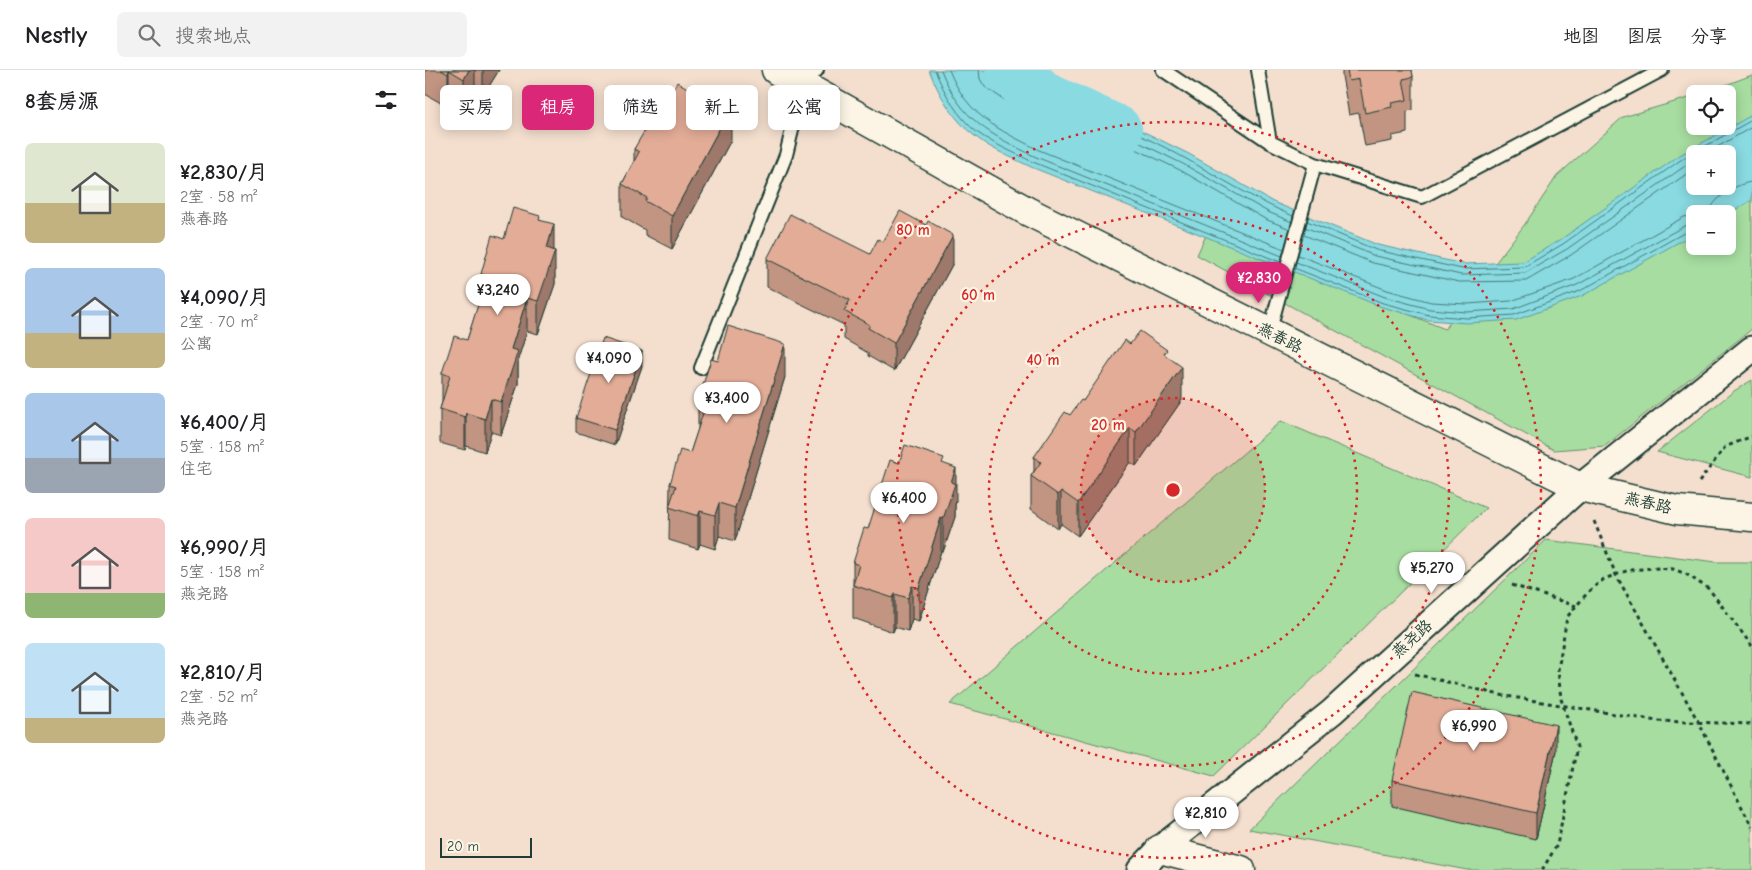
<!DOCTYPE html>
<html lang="zh">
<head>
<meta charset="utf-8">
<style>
	body { margin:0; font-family:"Comic Neue","LXGW WenKai TC",sans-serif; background:#f2f2f2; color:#202124; height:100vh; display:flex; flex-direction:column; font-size:19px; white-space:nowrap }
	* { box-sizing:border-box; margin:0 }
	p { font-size:16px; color:#757577 }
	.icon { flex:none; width:28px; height:28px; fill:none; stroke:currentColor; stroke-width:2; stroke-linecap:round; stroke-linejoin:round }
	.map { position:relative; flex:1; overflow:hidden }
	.drawer { display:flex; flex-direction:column; background:#fff; width:425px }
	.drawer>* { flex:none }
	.banner { position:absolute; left:15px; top:15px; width:475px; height:45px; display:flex; gap:10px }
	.buttons { position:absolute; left:1261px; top:15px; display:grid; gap:10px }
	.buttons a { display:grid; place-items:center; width:50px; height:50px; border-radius:8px; background:#fff; box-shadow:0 2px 12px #0003; font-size:25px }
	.scale { position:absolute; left:15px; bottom:12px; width:92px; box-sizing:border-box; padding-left:5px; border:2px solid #1f3d34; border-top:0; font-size:14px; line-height:18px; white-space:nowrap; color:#1f3d34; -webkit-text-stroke:4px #fcf5e5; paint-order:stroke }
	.price { position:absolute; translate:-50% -42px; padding:0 11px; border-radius:18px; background:#fff; color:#222; font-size:16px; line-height:32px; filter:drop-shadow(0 1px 2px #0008) }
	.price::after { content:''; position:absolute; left:50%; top:30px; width:15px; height:11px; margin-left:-8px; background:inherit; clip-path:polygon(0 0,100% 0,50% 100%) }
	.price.active { background:#db2777; color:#fff }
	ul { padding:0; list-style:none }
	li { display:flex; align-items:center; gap:15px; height:125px; padding:0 25px }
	li span { display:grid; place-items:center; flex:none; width:140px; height:100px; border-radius:8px; color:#555 }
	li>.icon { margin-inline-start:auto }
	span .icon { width:60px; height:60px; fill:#fffc; stroke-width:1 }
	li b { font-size:21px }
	h2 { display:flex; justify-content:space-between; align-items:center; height:60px; padding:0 25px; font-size:21px }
	.pill { padding:0 18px; border-radius:8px; background:#fff; box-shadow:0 2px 12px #0003; font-size:18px; line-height:45px }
	.pill.active { background:#db2777; color:#fff }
	header { display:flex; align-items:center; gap:30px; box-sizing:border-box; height:70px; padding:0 25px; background:#fff; border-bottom:1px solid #e0e0e0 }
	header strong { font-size:24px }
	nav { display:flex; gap:28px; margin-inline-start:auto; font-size:18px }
	.search { width:350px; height:45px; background:#f2f2f2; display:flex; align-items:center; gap:12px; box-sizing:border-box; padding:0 18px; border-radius:8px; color:#757577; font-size:19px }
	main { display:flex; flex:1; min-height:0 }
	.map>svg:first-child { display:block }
	.green { fill:#a7dda0; stroke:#638d6a; fill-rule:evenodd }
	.water { fill:#89dae1; stroke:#5f9b9c; fill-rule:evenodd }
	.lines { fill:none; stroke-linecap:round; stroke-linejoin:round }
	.shore { stroke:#497c79; stroke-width:1 }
	.river { stroke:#89dae1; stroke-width:55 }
	.service-casing { stroke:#1f3d34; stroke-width:16 }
	.minor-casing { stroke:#1f3d34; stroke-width:29 }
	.tertiary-casing { stroke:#1f3d34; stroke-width:31 }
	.secondary-casing { stroke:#1f3d34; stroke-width:31 }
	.path { stroke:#1f3d34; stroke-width:3; stroke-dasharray:4 4; stroke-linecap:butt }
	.service { stroke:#fcf5e5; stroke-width:12 }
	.minor { stroke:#fcf5e5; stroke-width:25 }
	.tertiary { stroke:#fcf5e5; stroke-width:28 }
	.secondary { stroke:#fcf5e5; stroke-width:28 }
	.wall { fill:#c29482; stroke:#1f3d34 }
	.shaded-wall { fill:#9e786a; stroke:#1f3d34 }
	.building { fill:#e2ac97; stroke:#1f3d34 }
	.ring { fill:none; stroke:#d62828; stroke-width:2.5; stroke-dasharray:2.5 5 }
	.labels { text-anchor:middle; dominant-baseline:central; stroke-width:4.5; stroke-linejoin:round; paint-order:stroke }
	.street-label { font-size:16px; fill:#1f3d34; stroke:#fcf5e5 }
	.centre { fill:#d62828; stroke:#fcf5e5; stroke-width:2.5 }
	.ring-label { font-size:15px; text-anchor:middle; font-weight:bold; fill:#d62828; stroke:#fcf5e5; stroke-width:4.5; stroke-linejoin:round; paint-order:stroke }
</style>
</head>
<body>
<header>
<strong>Nestly</strong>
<div class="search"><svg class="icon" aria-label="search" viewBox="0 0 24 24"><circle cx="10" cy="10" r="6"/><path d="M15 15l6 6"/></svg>搜索地点</div>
<nav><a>地图</a><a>图层</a><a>分享</a></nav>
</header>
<main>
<section class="drawer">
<h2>8套房源<svg class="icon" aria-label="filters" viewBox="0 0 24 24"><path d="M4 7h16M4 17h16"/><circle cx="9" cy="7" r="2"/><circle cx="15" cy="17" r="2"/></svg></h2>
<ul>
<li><span style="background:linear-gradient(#dfe7d0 60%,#c2b280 0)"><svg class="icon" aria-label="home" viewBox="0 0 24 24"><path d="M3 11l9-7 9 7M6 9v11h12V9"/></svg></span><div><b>¥2,830/月</b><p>2室 · 58 m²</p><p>燕春路</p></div></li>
<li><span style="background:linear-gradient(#a9c7e8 65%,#c2b280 0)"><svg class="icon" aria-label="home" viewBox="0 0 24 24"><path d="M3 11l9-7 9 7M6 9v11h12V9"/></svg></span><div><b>¥4,090/月</b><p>2室 · 70 m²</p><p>公寓</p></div></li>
<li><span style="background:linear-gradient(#a9c7e8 65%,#9aa5b1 0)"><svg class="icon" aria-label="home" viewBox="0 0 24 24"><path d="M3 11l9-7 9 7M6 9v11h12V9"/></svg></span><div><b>¥6,400/月</b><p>5室 · 158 m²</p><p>住宅</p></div></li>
<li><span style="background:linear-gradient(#f6c9c9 75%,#8fb573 0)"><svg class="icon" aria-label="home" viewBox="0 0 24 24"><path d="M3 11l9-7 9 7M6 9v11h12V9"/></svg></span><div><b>¥6,990/月</b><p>5室 · 158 m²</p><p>燕尧路</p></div></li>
<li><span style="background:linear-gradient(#bfe0f5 75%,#c2b280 0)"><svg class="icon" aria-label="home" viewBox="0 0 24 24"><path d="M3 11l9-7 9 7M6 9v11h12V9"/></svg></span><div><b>¥2,810/月</b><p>2室 · 52 m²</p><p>燕尧路</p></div></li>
</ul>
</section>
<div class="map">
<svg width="1327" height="800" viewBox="0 0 1327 800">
	<rect width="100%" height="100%" fill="#f4dfce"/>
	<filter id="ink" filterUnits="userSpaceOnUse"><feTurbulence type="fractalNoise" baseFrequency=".02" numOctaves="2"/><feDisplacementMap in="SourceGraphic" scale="10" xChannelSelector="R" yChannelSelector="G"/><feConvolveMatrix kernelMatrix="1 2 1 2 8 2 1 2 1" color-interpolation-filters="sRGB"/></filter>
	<g filter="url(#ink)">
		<path class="green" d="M 1327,5 L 1327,259 L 1180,376 L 1129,380 L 772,185 L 782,163 L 1020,259 L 1100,154 L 1132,106 L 1198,47 L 1270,26 L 1270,56 L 1302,56 L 1302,24 L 1277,24 ZM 1270,84 L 1302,84 L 1302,116 L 1270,116 ZM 1270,144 L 1302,144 L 1302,176 L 1270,176 Z
			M 1327,310 L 1327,407 L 1232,382 L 1309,321 Z
			M 856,351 L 1061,438 L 789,706 L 525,634 Z
			M 1121,470 L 1291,492 L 1327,492 L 1327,800 L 1042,800 L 824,759 Z"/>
		<path class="water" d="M 504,0 L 571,0 L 601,22 L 618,30 L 664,42 L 701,53 L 764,84 L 848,132 L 953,175 L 1038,194 L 1098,192 L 1135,170 L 1255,85 L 1327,45 L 1327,130 L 1303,144 L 1270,144 L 1270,163 L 1157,226 L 1091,250 L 1042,253 L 1003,250 L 957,237 L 606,97 C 588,88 567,80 551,67 C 529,51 514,25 504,0 ZM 1270,84 L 1302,84 L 1302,116 L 1270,116 Z"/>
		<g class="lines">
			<path class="shore" d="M 510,0 C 519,23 533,48 553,63 C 570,75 590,83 608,92 L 855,192
				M 516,0 C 536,51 565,64 611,87 L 857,186
				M 524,0 C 543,47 573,59 614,80 L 859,179
				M 554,0 L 555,9 L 560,17 L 593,39 L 613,48 L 659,60 L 694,71 L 755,100 L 840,149 L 865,159
				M 561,0 L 562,6 L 566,11 L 596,32 L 615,41 L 661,52 L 697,64 L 758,94 L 843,142 L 867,152
				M 567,0 C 568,8 576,11 582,15 C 593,23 603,30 615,34 C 636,43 660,45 681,52 C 748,74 804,119 868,146
				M 1280,84 L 1327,57
				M 1284,144 C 1286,129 1312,113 1327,112
				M 882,151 L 951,180 L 1037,199 L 1099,197 L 1138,174 L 1257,89 L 1327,50
				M 880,157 L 950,186 L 1036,205 L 1100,203 L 1142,179 L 1270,89
				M 879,165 L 948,193 L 1034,212 L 1101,211 L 1146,185 L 1270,98
				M 873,185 L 962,220 L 1006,232 L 1042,234 L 1086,231 L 1149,209 L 1259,147 L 1270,145
				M 871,192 L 960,227 L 1005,239 L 1042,242 L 1088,239 L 1152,215 L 1263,154 L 1270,152
				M 869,198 L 958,233 L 1004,245 L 1042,248 L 1089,245 L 1155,221 L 1266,159 L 1270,159"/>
			<path class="river" d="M 588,0 L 616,28 L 690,62"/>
			<defs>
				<path id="service" d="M 738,0 L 845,72 L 890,94 L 997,127 L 1237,0
					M 833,0 L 845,72
					M 844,263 L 890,94
					M 276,298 L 361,85 L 378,15 L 392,0"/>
				<path id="minor" d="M 715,800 L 735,779 L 907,642 L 1155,417 L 1327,279"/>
				<path id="tertiary" d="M 351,0 L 602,141 L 1155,417 L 1252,440 L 1327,447"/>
				<path id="secondary" d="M 735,779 L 816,800"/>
			</defs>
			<use href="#service" class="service-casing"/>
			<use href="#minor" class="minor-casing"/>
			<use href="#tertiary" class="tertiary-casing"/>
			<use href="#secondary" class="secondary-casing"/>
			<path class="path" d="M 1274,412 L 1300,377 L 1327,366
				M 1169,451 L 1191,505 L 1274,653 L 1327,757
				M 1087,515 L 1151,536
				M 990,604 L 1075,625 L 1232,651 L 1327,654
				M 1117,800 L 1132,775 L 1152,677 L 1136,629 L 1133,600 L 1142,547 L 1164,521 L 1179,509 L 1204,500 L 1229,498 L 1248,499 L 1261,504 L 1284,519 L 1327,576"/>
			<use href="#service" class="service"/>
			<use href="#minor" class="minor"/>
			<use href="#tertiary" class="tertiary"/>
			<use href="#secondary" class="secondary"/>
		</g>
		<path class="wall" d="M 0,0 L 74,0 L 58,26 L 50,22 L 39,42 L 24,34 L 23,37 L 0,24 Z
			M 917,0 L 987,0 L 988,7 L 988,40 L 982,41 L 982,63 L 967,66 L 967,71 L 940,76 L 934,43 L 924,45 L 917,6 Z
			M 235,45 L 306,70 L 247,179 L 220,165 L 220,160 L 197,147 L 197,114 L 209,91 L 209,79 Z
			M 115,150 L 129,180 L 130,214 L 113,264 L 102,261 L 93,289 L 93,314 L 76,365 L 66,362 L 60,382 L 41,376 L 40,380 L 15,373 L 15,339 L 17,332 L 17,303 L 42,270 L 56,227 L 56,204 Z
			M 458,172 L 528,193 L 469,301 L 443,286 L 443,283 L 419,269 L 419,255 L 342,217 L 342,189 L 445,184 Z
			M 705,274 L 742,286 L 757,330 L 711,396 L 705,392 L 653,466 L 636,454 L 633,459 L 606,439 L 606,406 L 609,401 L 609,387 L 658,331 Z
			M 293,291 L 360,307 L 310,471 L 294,466 L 290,479 L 275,474 L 273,479 L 244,470 L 245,414 L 265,383 L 273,359 L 273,331 Z
			M 217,296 L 190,375 L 151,362 L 151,348 Z
			M 519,394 L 531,431 L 530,435 L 530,447 L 518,482 L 516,481 L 494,551 L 487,549 L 483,561 L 470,557 L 468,562 L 428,548 L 428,493 L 443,459 Z
			M 1131,681 L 1111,769 L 967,736 L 967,710 Z"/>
		<path class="shaded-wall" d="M 24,0 L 24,34 L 23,37 L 23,4 Z
			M 44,0 L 50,0 L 50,22 L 39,42 L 39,9 Z
			M 58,0 L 74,0 L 58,26 Z
			M 306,37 L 306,70 L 247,179 L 247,146 Z
			M 129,154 L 129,185 L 130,181 L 130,214 L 113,264 L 113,231 L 122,178 Z
			M 528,165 L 528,193 L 469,301 L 469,273 Z
			M 102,228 L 102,261 L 93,289 L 93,314 L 76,365 L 76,332 L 86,279 Z
			M 360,274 L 360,307 L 310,471 L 310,438 Z
			M 217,281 L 217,296 L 190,375 L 190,360 Z
			M 757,297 L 757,330 L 711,396 L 711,362 Z
			M 66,329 L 66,362 L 60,382 L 60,349 Z
			M 41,343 L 41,376 L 40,380 L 40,347 Z
			M 705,358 L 705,392 L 653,466 L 653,433 Z
			M 531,398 L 531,431 L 530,435 L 530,447 L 518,482 L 518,449 L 526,412 Z
			M 636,421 L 636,454 L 633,459 L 633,425 Z
			M 294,433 L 294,466 L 290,479 L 290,445 Z
			M 275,441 L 275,474 L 273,479 L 273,446 Z
			M 516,448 L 516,481 L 494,551 L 494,518 Z
			M 487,516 L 487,549 L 483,561 L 483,528 Z
			M 470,524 L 470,557 L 468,562 L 468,528 Z
			M 1131,655 L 1131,681 L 1111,769 L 1111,743 Z"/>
		<path class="building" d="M 16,0 L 44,0 L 39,9 L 24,0 L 23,4 Z
			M 922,0 L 987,0 L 988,7 L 978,9 L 982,30 L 966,33 L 967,37 L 940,43 L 934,9 L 924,11 Z
			M 252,12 L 278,27 L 281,23 L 306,37 L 247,146 L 220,131 L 222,128 L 197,114 L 214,82 L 209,79 L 230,43 L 235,45 Z
			M 88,138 L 115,146 L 114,150 L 129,154 L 122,178 L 130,181 L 113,231 L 102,228 L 86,279 L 93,281 L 76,332 L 66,329 L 60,349 L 41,343 L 40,347 L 15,339 L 25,306 L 17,303 L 29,266 L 42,270 L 62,206 L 56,204 L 67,165 L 79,169 Z
			M 475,141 L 501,155 L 503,151 L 528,165 L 469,273 L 443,258 L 445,255 L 419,241 L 425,230 L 342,189 L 365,144 L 445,184 L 453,169 L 458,172 Z
			M 303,256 L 360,274 L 310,438 L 294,433 L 290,445 L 275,441 L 273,446 L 244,437 L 251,416 L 245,414 L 255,380 L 265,383 L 281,334 L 273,331 L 286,289 L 293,291 Z
			M 715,261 L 742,280 L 739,284 L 757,297 L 711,362 L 705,358 L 653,433 L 636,421 L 633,425 L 606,406 L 616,392 L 609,387 L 640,342 L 645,345 L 656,330 L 658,331 L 700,270 L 705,274 Z
			M 178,268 L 217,281 L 190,360 L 151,348 Z
			M 480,375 L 519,388 L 517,393 L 531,398 L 526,412 L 530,414 L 518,449 L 516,448 L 494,518 L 487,516 L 483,528 L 470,524 L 468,528 L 428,515 L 434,495 L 428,493 L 439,458 L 443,459 L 465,390 L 474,393 Z
			M 987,622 L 1131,655 L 1111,743 L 967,710 Z"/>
	</g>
	<circle cx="748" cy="420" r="92" fill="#d62828" fill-opacity=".12"/>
	<g class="ring">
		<circle cx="748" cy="420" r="92"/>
		<circle cx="748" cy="420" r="184"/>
		<circle cx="748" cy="420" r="276"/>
		<circle cx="748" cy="420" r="368"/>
	</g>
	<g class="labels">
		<g class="street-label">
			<text transform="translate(855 268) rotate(27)">燕春路</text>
			<text transform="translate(1223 433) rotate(13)">燕春路</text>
			<text transform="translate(987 569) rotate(-42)">燕尧路</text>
		</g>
	</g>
	<circle cx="748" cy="420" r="8" class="centre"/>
	<g class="ring-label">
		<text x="488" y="165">80 m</text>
		<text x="553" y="230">60 m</text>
		<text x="618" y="295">40 m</text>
		<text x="683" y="360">20 m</text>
	</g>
</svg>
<div class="buttons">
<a><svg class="icon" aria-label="locate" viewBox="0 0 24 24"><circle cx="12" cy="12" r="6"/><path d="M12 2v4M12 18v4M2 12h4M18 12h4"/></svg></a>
<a>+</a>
<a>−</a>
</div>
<div class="scale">20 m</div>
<b class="price active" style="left:834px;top:234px">¥2,830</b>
<b class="price" style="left:73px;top:246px">¥3,240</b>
<b class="price" style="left:184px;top:314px">¥4,090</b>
<b class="price" style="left:302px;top:354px">¥3,400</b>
<b class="price" style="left:479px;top:454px">¥6,400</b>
<b class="price" style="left:1007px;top:524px">¥5,270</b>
<b class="price" style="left:1049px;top:682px">¥6,990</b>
<b class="price" style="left:781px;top:769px">¥2,810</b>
<div class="banner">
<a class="pill">买房</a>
<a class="pill active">租房</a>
<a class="pill">筛选</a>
<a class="pill">新上</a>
<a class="pill">公寓</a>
</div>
</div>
</main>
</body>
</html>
